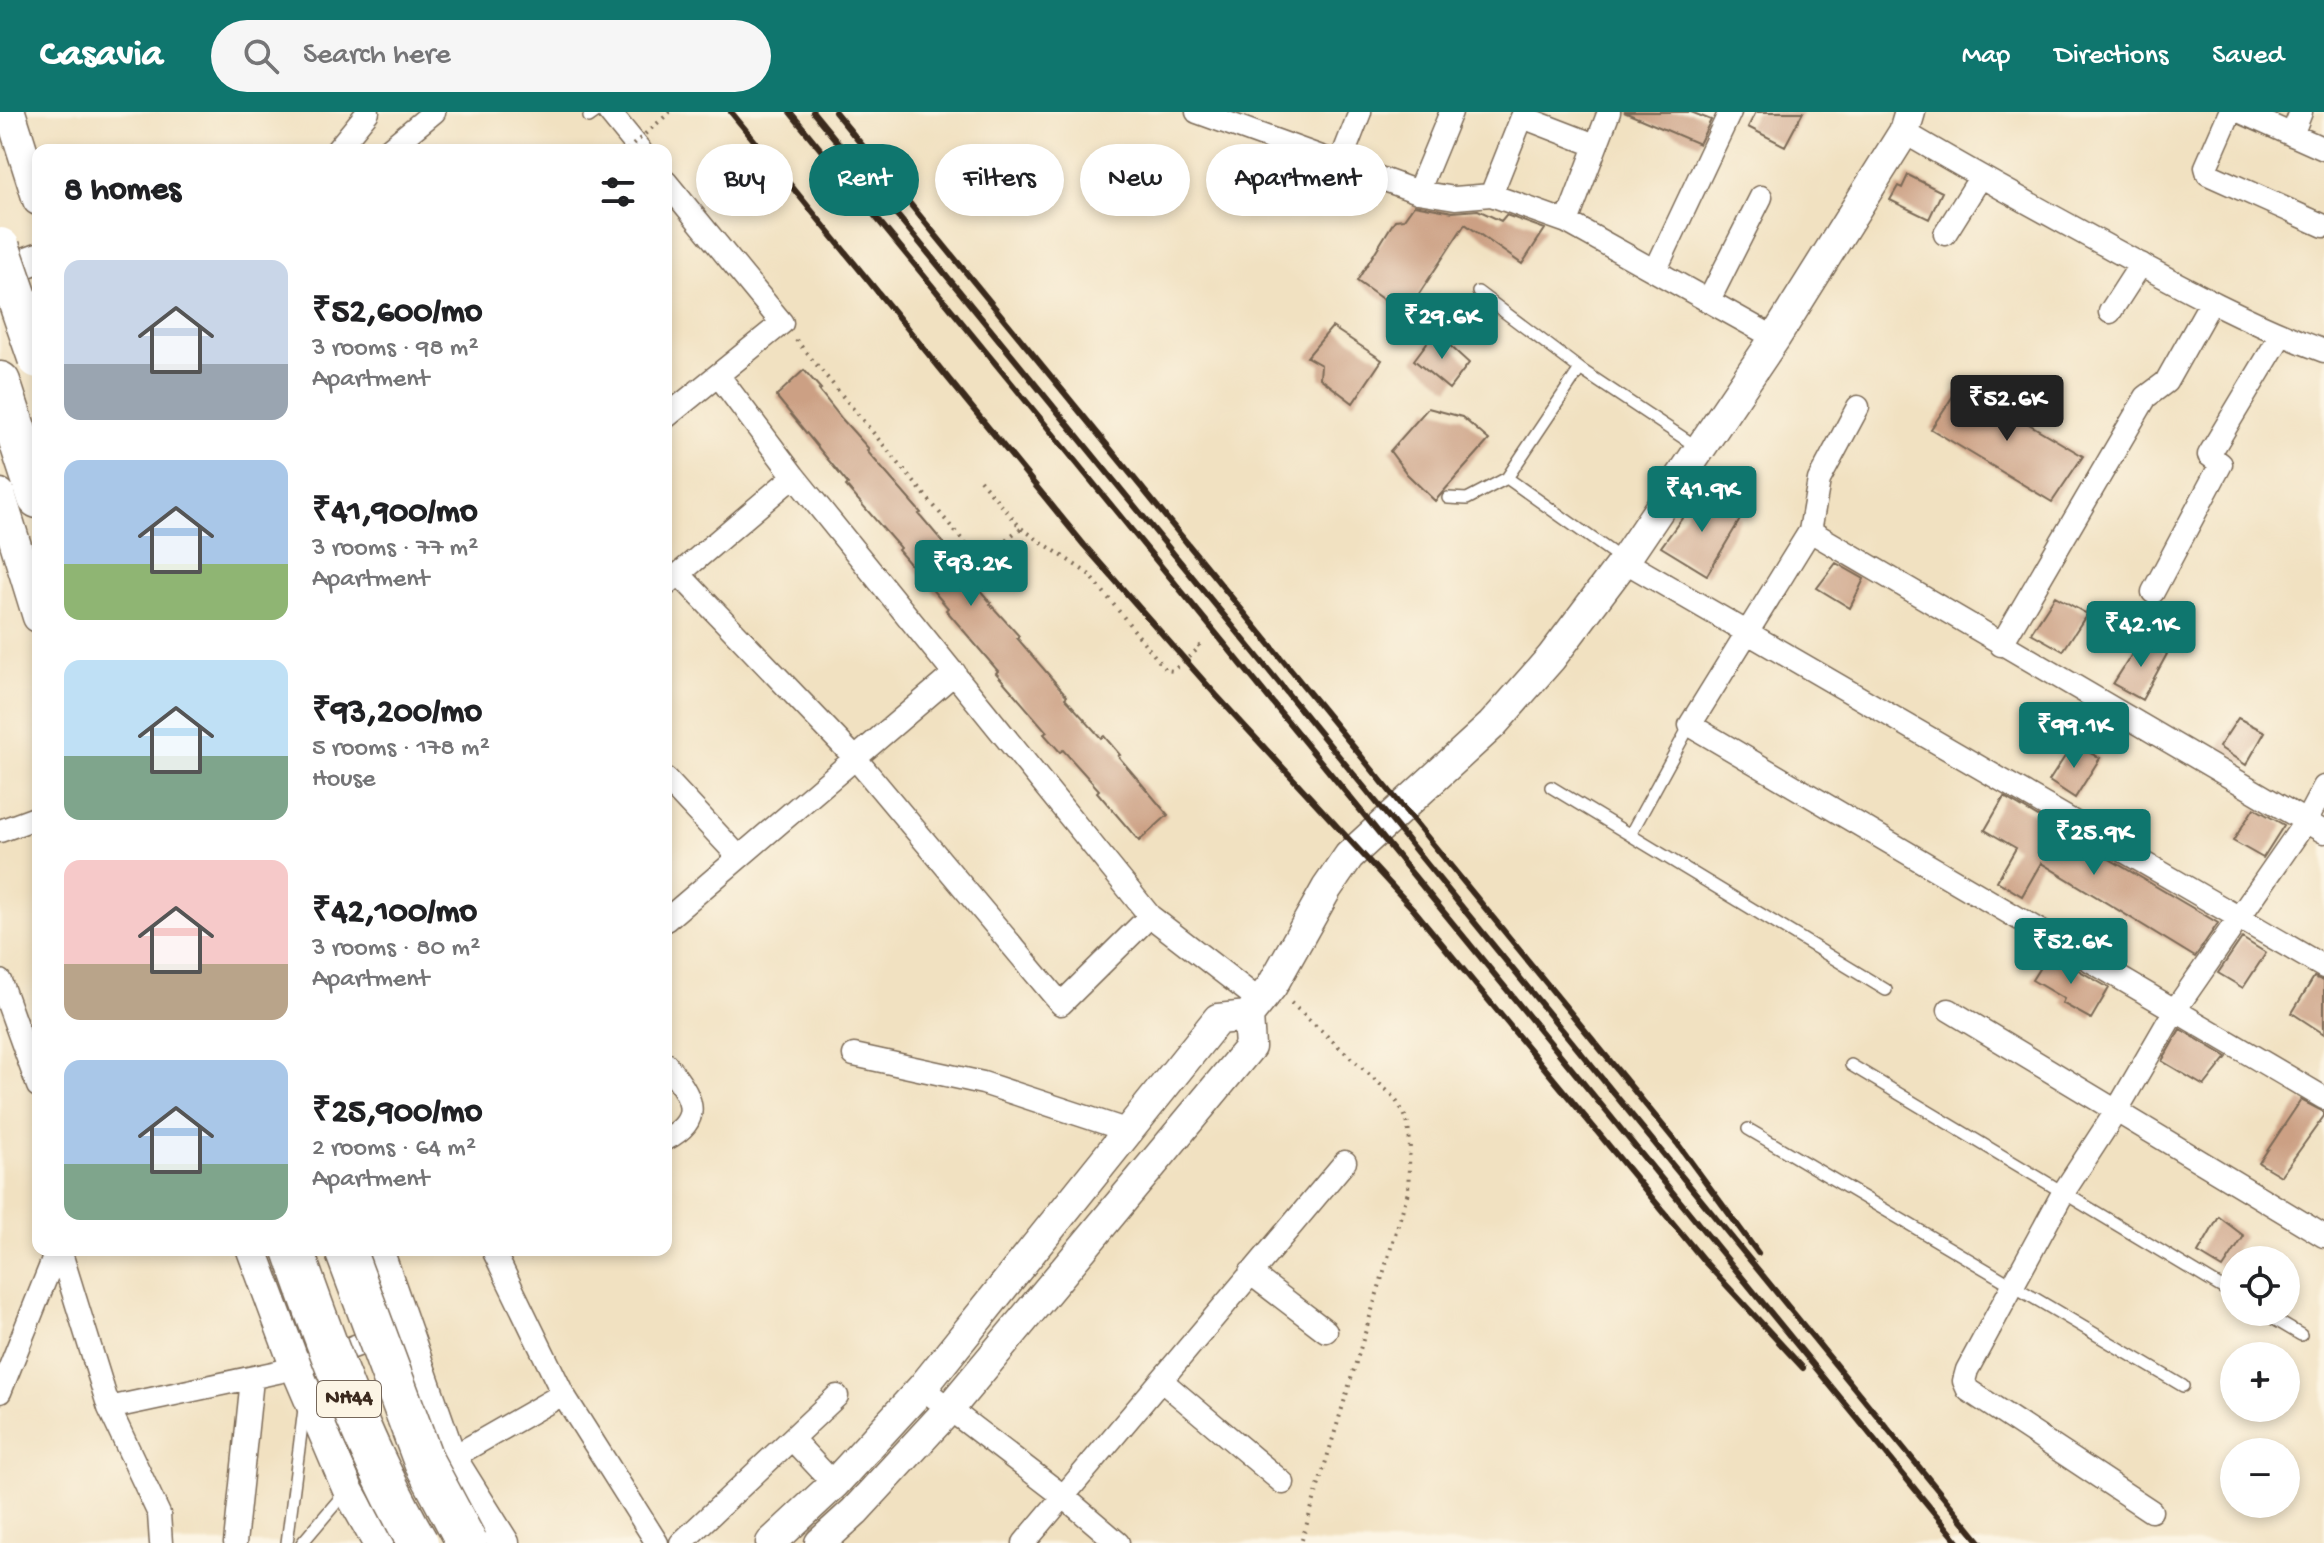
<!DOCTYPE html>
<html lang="en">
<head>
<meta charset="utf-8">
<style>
	body { margin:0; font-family:"Gochi Hand",sans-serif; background:#f6f6f6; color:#202124; height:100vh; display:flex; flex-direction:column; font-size:30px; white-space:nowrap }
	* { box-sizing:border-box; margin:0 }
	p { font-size:26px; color:#757577 }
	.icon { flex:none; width:44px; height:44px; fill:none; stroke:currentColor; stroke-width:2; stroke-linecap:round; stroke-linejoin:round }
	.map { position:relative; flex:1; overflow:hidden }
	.side { position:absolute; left:32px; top:32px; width:640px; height:1112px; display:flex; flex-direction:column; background:#fff; border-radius:16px; box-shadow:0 4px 12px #0003 }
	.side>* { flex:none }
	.hud { position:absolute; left:696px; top:32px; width:760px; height:72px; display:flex; gap:16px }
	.controls { position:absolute; left:2220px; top:1134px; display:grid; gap:16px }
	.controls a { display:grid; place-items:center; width:80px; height:80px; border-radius:50%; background:#fff; box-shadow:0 4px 12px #0003; font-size:40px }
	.price { position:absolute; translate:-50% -68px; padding:0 18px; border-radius:8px; background:#0f766e; color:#fff; font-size:26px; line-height:52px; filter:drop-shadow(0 2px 4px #0008) }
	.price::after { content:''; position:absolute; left:50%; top:48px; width:24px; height:18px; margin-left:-12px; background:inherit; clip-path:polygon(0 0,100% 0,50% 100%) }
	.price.current { background:#222; color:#fff }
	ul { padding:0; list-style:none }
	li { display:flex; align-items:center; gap:24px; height:200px; padding:0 32px }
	li span { display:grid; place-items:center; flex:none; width:224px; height:160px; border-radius:16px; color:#555 }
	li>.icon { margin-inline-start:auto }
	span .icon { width:96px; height:96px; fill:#fffc; stroke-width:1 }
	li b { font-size:34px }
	h2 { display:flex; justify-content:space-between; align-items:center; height:96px; padding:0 32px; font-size:34px }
	.pill { padding:0 28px; border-radius:36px; background:#fff; box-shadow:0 4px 12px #0003; font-size:28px; line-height:72px }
	.pill.current { background:#0f766e; color:#fff }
	header { display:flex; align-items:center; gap:48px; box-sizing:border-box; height:112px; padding:0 40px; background:#0f766e; color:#fff }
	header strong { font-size:38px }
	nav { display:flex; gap:44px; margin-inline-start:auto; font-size:28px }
	.search { width:560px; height:72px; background:#f6f6f6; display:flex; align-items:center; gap:20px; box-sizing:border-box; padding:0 28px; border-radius:44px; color:#757577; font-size:30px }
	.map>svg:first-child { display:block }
	.building { fill:#cca084 }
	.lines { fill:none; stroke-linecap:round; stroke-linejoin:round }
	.lane-casing { stroke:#7b6a57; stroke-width:14 }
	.street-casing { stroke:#7b6a57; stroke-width:25 }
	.secondary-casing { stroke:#7b6a57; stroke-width:33 }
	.highway-casing { stroke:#7b6a57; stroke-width:43 }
	.path { stroke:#7b6a57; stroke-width:4; stroke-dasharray:2 6; stroke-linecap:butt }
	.lane { stroke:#fff; stroke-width:11 }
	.street { stroke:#fff; stroke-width:22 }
	.secondary { stroke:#fff; stroke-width:30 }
	.highway { stroke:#fff; stroke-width:40 }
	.rail { stroke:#3b2a1e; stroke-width:6 }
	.highway-bridge-casing { stroke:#7b6a57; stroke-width:43; stroke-linecap:butt }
	.path-bridge { stroke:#7b6a57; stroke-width:4; stroke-dasharray:2 6; stroke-linecap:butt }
	.highway-bridge { stroke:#fff; stroke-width:40 }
	.labels { text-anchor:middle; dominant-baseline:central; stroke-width:6; stroke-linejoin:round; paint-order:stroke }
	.shield { fill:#fcf5e5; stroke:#75675a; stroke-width:2 }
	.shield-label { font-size:22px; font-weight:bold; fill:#3b2a1e }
</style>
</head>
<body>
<header>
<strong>Casavia</strong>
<div class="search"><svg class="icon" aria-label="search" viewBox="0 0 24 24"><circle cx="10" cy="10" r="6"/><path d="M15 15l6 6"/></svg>Search here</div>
<nav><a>Map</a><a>Directions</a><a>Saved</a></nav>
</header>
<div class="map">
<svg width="2324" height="1431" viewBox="0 0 2324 1431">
	<rect width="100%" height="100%" fill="#fcf5e5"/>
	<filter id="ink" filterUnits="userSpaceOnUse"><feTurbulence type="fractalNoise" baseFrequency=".0125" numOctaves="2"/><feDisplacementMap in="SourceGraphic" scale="16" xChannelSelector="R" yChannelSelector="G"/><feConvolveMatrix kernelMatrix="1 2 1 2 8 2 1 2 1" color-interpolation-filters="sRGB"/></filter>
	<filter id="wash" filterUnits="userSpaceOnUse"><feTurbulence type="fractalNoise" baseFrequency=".006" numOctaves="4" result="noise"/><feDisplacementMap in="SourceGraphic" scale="32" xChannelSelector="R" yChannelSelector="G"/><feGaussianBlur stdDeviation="1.8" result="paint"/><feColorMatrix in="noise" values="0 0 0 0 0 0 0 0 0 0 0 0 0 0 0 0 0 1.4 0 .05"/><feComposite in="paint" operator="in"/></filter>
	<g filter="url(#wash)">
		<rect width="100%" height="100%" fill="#f1e1c1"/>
		<g id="blocks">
			<path class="building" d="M 1624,0 L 1691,0 L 1711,8 L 1699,32 Z
				M 1756,0 L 1803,0 L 1785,34 L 1748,15 Z
				M 1908,63 L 1942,80 L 1929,107 L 1890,88 L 1898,74 L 1902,76 Z
				M 1414,93 L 1453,100 L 1478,98 L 1501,109 L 1506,103 L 1545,117 L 1522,152 L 1465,112 L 1405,203 L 1357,169 L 1395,108 L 1404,107 Z
				M 1332,215 L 1382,248 L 1353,291 L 1320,266 L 1321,253 L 1307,245 Z
				M 1435,220 L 1469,251 L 1449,277 L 1414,248 Z
				M 804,258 L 821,277 L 819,278 L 842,307 L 869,337 L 867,339 L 921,401 L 919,402 L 969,461 L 967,463 L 991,491 L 990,492 L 1019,524 L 1017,526 L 1067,584 L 1065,586 L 1101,626 L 1104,624 L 1120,643 L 1118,644 L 1168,703 L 1139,729 L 1097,680 L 1099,678 L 1063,638 L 1060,640 L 1044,622 L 1047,620 L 996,561 L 998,559 L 946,498 L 948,496 L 898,438 L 900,436 L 846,374 L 848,372 L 776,284 Z
				M 1961,272 L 2083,344 L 2052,390 L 1931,317 Z
				M 1428,296 L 1462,305 L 1489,328 L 1435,389 L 1407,362 L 1390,339 Z
				M 1699,383 L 1741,406 L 1707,463 L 1661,435 Z
				M 1836,451 L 1864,467 L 1850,496 L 1817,476 Z
				M 2055,484 L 2087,502 L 2063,539 L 2031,521 Z
				M 2143,525 L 2167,542 L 2142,588 L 2113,572 Z
				M 2238,606 L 2265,620 L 2246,653 L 2219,635 Z
				M 2073,632 L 2100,646 L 2075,686 L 2049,669 Z
				M 2004,685 L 2218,811 L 2195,845 L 2041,751 L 2022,784 L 1997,769 L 2016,736 L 1985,718 Z
				M 2254,696 L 2284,713 L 2263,746 L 2233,729 Z
				M 2242,826 L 2266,841 L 2243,876 L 2218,861 Z
				M 2049,841 L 2109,876 L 2091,907 L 2062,891 L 2064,887 L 2032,868 Z
				M 2314,865 L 2324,869 L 2324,922 L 2292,901 Z
				M 2180,917 L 2227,945 L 2204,974 L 2162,949 Z
				M 2301,988 L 2324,1000 L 2324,1004 L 2281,1064 L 2259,1051 Z
				M 2219,1105 L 2244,1124 L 2223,1156 L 2198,1141 Z"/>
		</g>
	</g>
	<g filter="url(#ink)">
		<use href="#blocks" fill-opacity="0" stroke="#7b6a57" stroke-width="2"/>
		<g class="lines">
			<defs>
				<path id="lane" d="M 589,5 L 596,0
					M 1478,180 L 1580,257
					M 1448,386 L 1467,387 L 1507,366
					M 1624,449 L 1507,366 L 1580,257 L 1697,335
					M 1551,675 L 1886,878
					M 1630,723 L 1690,613
					M 1851,953 L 2234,1183
					M 1748,1017 L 2183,1274
					M 2262,1200 L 2301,1223
					M 287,1431 L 304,1297
					M 302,1431 L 347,1378"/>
				<path id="street" d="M 609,0 L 640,38
					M 1197,0 L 1418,80 L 1455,86 L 1491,83 L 1567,110 L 1775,226
					M 2230,0 L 2206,55 L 2208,62 L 2324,114
					M 2241,0 L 2324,37
					M 1533,9 L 1595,33
					M 1904,20 C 1974,62 2045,100 2116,139 C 2184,176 2251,212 2324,239
					M 2292,23 L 2301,0
					M 337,38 L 368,0
					M 388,38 L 434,0
					M 1340,51 L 1360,0
					M 666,70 L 782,211 L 666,305
					M 1418,80 L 1451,0
					M 1491,83 L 1524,0
					M 1567,110 L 1609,0
					M 1945,122 L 1980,66
					M 1656,157 L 1730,0
					M 1709,188 L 1761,85
					M 2110,200 L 2141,152
					M 718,263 L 794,364 L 1150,804 L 1260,889
					M 1858,295 L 1819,368 L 1810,419 L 1690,613 L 2324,986
					M 1810,419 L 2324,720
					M 1624,449 L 2324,855
					M 679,462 L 855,646 L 1061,892 L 1150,804
					M 666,473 L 794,364
					M 2153,480 L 2221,352 L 2209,343 L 2281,223
					M 2001,533 L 2146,285 L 2166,270 L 2211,190
					M 666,667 L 738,744
					M 0,719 L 38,705
					M 666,808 L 955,561
					M 0,869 L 38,974
					M 1949,898 L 2324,1124
					M 854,943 L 983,971 L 1129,1019
					M 666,952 C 687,980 709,1005 666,1027
					M 60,1138 L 109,1296 L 159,1402 L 161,1431
					M 493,1138 L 563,1282 L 657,1431
					M 1250,1161 L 1326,1219
					M 1162,1269 L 1283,1371
					M 922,1276 L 1063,1384 L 1118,1431
					M 0,1280 L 57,1138
					M 109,1296 L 296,1256 L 385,1223
					M 793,1328 L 834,1372
					M 451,1346 L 563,1282
					M 2151,1399 L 1968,1278 L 1964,1269 L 1967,1258 L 2063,1081 L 2117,998 L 2175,898 L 2306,709 L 2324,675
					M 235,1431 L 252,1267
					M 681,1431 L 837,1284
					M 1024,1431 L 1345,1050"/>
				<path id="secondary" d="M 10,0 L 38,88
					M 0,160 L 38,146
					M 0,382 L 38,505
					M 252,1138 L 296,1256 L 348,1378 L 378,1431
					M 378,1138 L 451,1346 L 504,1431
					M 771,1431 L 834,1372 L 922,1276 L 1218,907 L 1248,904
					M 820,1431 L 855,1399 L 949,1297 L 1250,935 L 1248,904 L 1272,874 L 1327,776 L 1349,744 L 1492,613 L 1551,546 L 1624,449 L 1775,226 L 1904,20 L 1910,0"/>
				<path id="highway" d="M 0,270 L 38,386"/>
			</defs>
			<use href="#lane" class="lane-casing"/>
			<use href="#street" class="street-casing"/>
			<use href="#secondary" class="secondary-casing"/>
			<use href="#highway" class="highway-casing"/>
			<path class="path" d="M 796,228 L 979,448 L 1021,416
				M 980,368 L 1021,416 L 1090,463 L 1166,558 L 1173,559 L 1200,535 L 1197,531
				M 1291,891 L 1394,985 L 1407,1007 L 1410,1030 L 1408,1080 L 1301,1431"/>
			<use href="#lane" class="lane"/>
			<use href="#street" class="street"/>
			<use href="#secondary" class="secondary"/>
			<use href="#highway" class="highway"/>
			<path class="rail" d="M 731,0 L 1084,433 L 1216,583 L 1414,798 L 1705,1150 L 1803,1256
				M 790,0 L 1959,1431
				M 813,0 L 1981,1431
				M 835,0 L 1677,1031 L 1758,1141"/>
			<defs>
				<path id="highway-bridge" d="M 0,136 L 38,246
					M 293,1138 C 328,1238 365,1339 418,1431
					M 345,1138 L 424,1350 L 467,1431"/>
			</defs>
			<use href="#highway-bridge" class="highway-bridge-casing"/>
			<path class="path-bridge" d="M 627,38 L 670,0"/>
			<use href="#highway-bridge" class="highway-bridge"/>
		</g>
	</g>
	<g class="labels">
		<rect class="shield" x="317" y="1269" width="64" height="36" rx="6"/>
		<g class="shield-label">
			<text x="349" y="1287">NH44</text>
		</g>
	</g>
</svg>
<div class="controls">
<a><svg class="icon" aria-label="locate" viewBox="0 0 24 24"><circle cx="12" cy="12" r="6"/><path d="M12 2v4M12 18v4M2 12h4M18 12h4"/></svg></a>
<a>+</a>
<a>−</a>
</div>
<b class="price" style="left:1442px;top:249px">₹29.6K</b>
<b class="price current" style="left:2007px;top:331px">₹52.6K</b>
<b class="price" style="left:1702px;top:422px">₹41.9K</b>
<b class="price" style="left:971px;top:496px">₹93.2K</b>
<b class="price" style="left:2141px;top:557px">₹42.1K</b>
<b class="price" style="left:2074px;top:658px">₹99.1K</b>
<b class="price" style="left:2094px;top:765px">₹25.9K</b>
<b class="price" style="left:2071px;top:874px">₹52.6K</b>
<div class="hud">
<a class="pill">Buy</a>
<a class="pill current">Rent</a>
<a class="pill">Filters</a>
<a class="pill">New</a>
<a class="pill">Apartment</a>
</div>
<section class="side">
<h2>8 homes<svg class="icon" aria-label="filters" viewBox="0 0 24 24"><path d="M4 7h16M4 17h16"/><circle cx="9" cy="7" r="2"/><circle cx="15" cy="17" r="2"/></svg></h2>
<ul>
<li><span style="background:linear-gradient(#c9d6e8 65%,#9aa5b1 0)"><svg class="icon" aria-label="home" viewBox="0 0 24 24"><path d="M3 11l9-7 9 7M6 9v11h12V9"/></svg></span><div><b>₹52,600/mo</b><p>3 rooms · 98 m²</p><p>Apartment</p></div></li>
<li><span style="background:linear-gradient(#a9c7e8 65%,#8fb573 0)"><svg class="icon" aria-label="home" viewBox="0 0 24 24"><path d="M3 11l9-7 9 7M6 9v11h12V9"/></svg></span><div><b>₹41,900/mo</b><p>3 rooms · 77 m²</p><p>Apartment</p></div></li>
<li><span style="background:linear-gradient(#bfe0f5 60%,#7fa58c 0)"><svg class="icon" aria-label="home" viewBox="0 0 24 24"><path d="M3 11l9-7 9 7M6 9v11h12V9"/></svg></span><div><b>₹93,200/mo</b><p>5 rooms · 178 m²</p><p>House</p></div></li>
<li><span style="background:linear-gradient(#f6c9c9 65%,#b9a48a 0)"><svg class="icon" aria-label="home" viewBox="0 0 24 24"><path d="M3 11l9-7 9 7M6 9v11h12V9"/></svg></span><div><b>₹42,100/mo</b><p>3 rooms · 80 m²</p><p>Apartment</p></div></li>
<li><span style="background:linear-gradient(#a9c7e8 65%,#7fa58c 0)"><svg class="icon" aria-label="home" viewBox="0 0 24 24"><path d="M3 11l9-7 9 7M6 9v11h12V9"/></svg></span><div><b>₹25,900/mo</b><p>2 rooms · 64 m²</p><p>Apartment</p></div></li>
</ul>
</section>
</div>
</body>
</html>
